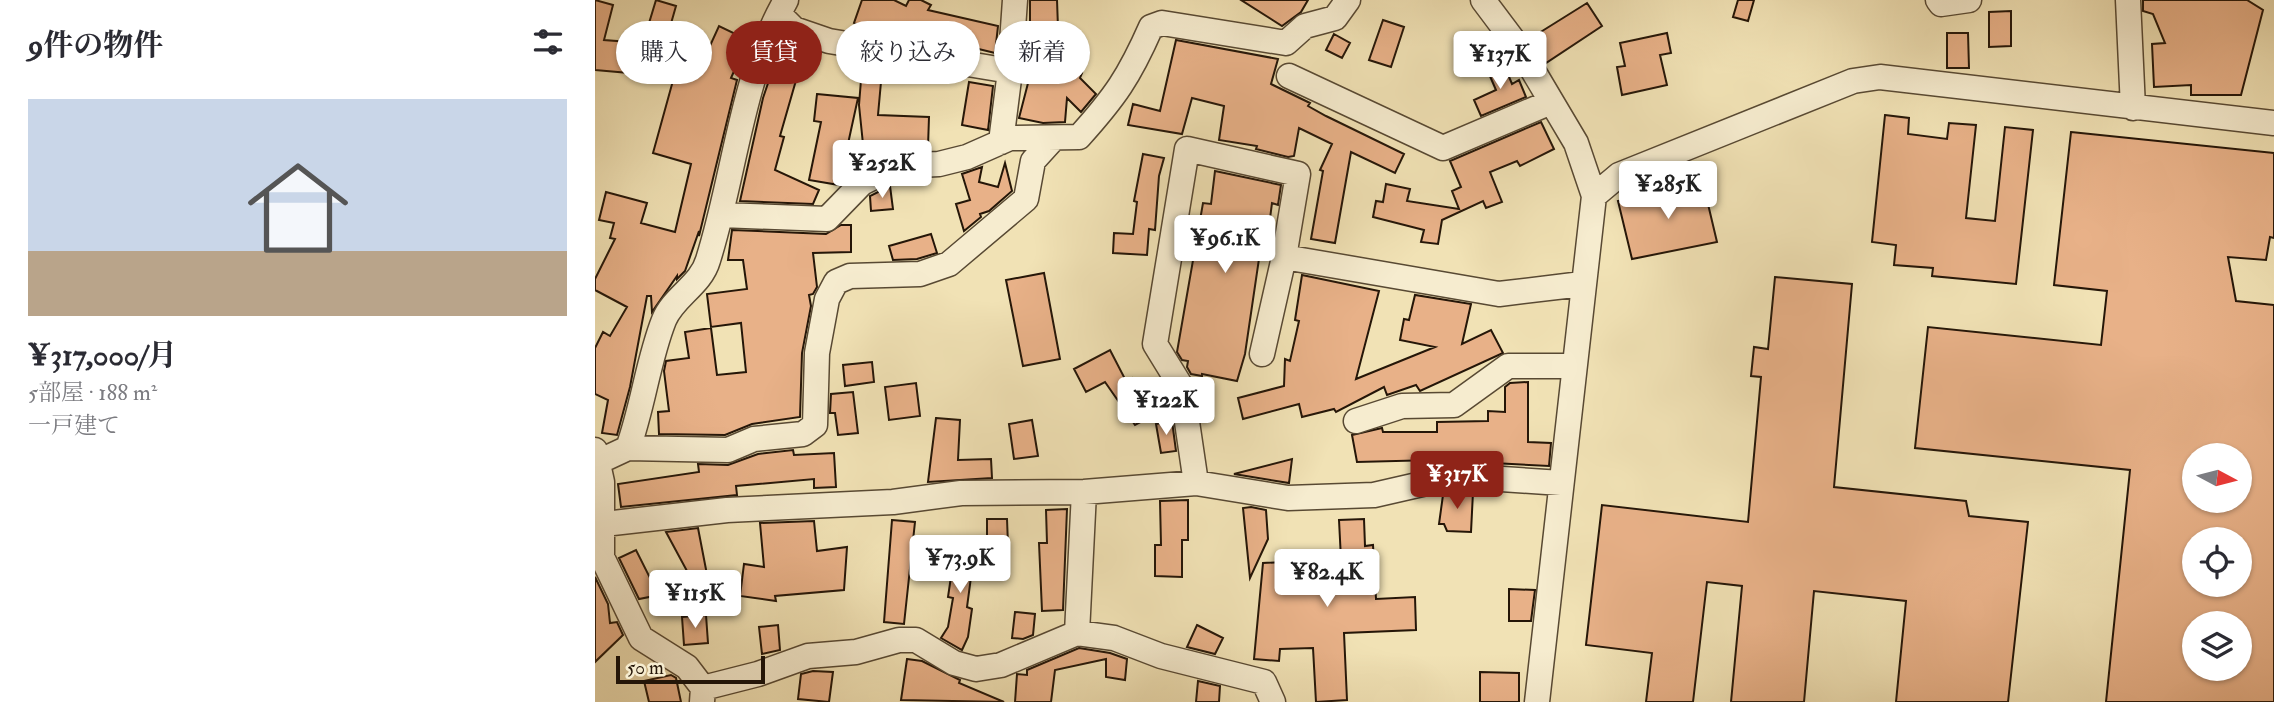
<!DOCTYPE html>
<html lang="ja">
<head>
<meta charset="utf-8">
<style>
	body { margin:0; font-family:"IM FELL Double Pica","Noto Serif JP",serif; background:#f2f2f3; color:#2b2b33; height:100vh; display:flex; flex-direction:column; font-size:26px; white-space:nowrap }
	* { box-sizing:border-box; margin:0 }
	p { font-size:23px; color:#7c7c81 }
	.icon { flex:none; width:38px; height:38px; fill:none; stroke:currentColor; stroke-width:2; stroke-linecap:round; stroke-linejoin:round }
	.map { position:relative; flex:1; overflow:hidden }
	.drawer { display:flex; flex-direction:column; background:#fff; width:595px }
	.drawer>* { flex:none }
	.banner { position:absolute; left:21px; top:21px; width:665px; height:63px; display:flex; gap:14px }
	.needle { width:46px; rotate:97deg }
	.buttons { position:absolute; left:1587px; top:443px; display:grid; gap:14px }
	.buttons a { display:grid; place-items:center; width:70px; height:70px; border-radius:50%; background:#fff; box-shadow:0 2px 5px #0004; font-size:35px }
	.scale { position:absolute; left:21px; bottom:18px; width:149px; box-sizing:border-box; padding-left:7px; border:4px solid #251608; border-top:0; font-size:19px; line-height:24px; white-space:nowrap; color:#251608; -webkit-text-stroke:5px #f6eccf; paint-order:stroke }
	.price { position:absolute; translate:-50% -60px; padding:0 16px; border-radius:7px; background:#fff; color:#222; font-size:23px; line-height:46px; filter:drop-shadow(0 2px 4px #0008) }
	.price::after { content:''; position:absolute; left:50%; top:42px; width:21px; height:16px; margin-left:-10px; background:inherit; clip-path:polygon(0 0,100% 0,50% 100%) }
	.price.selected { background:#8f2418; color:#fff }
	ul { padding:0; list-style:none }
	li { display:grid; align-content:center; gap:14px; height:371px; padding:0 28px }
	li span { display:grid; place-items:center; height:217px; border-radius:0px; color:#555 }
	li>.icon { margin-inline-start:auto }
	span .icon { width:126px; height:126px; fill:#fffc; stroke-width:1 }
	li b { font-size:30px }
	h2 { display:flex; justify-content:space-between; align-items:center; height:84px; padding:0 28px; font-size:30px }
	.tag { padding:0 24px; border-radius:32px; background:#fff; box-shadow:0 2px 5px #0004; font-size:24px; line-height:63px }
	.tag.selected { background:#8f2418; color:#fff }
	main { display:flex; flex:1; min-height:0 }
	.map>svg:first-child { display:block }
	.building { fill:#e8b188; stroke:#251608; stroke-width:2; fill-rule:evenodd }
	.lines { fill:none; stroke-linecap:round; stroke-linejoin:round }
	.minor-casing { stroke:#584933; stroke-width:27 }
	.minor { stroke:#f6eccf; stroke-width:24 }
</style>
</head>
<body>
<main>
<section class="drawer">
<h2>9件の物件<svg class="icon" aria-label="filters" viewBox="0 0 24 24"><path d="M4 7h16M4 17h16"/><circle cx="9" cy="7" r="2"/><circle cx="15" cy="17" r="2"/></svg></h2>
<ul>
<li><span style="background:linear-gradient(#c9d6e8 70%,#b9a48a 0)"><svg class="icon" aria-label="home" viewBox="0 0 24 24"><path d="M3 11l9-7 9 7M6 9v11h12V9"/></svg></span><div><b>¥317,000/月</b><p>5部屋 · 188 m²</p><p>一戸建て</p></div></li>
</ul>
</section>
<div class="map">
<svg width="1679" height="702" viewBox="0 0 1679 702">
	<rect width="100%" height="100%" fill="#f1e2b5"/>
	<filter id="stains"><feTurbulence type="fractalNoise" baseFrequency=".00286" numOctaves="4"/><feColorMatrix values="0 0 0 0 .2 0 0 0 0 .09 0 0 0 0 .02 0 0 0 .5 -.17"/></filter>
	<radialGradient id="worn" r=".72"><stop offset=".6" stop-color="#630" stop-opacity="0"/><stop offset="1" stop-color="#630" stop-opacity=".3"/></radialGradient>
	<path class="building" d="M 0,0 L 18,5 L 9,40 L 48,43 L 61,0 L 81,6 L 75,27 L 64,24 L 61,60 L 103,72 L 124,26 L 153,40 L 136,78 L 142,80 L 104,236 L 104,231 L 90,271 L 82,279 L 82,276 L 57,312 L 56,296 L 52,296 L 35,387 L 22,435 L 7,433 L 13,400 L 0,394 L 0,348 L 8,332 L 15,336 L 32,307 L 0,290 L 0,279 L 20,239 L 15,238 L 19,223 L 4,220 L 11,192 L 52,203 L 46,223 L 80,232 L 96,164 L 58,153 L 79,77 L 0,70 Z
		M 267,0 L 299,0 L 311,6 L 314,0 L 326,0 L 336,5 L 333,10 L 403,26 L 400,53 L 318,33 L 296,24 L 291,35 L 285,34 L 259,23 Z
		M 435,0 L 462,0 L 463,28 L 455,60 L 487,73 L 485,78 L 501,94 L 486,112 L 472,98 L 470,122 L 448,123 L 424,118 L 448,25 L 435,25 Z
		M 646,0 L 713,0 L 706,12 L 687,26 Z
		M 1143,0 L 1159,0 L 1153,21 L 1138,17 Z
		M 1548,0 L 1652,0 L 1668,10 L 1646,95 L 1596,95 L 1596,85 L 1559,87 L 1557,44 L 1570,43 L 1558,14 L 1548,11 Z
		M 992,3 L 1007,26 L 951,63 L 936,38 Z
		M 1416,11 L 1416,46 L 1394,47 L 1394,12 Z
		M 788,20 L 809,27 L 796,67 L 774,60 Z
		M 1072,33 L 1076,53 L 1065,55 L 1072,85 L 1027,95 L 1022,67 L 1030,66 L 1025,43 Z
		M 1352,33 L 1373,33 L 1374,68 L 1352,68 Z
		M 739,34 L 755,43 L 747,58 L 731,50 Z
		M 188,39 L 210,49 L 185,136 L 189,137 L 180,170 L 224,190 L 218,204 L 145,201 L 168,98 Z
		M 581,40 L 683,59 L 676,84 L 715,103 L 713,106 L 731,116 L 809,154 L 800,173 L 756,152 L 740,243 L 716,239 L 728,171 L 725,170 L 737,144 L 704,128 L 699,156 L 693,157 L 661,149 L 662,146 L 624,140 L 629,106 L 597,98 L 587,134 L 533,125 L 538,104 L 565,111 Z
		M 907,60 L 917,84 L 924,80 L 931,97 L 886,116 L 879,100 L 901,90 L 891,67 Z
		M 266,80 L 286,82 L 283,115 L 334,117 L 333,147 L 268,144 L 264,105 Z
		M 374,82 L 398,86 L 393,130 L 367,125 Z
		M 222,94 L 263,98 L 244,185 L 214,180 L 226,122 L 219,121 Z
		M 1290,115 L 1314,118 L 1313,134 L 1352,139 L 1354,123 L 1381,125 L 1371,218 L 1400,221 L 1410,127 L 1438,130 L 1421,284 L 1337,276 L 1338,268 L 1299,265 L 1301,245 L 1277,242 Z
		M 946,122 L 959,149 L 925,166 L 922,161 L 895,172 L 907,202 L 891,208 L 888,201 L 847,220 L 843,244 L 826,242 L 829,230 L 778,217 L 781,201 L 788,202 L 791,184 L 815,189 L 812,201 L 864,209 L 857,191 L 866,187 L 855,161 Z
		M 1476,132 L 1679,153 L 1679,238 L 1675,237 L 1671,260 L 1633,257 L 1641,301 L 1679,305 L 1679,702 L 1511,702 L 1535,470 L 1320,448 L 1333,327 L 1506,345 L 1512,291 L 1459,285 ZM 1600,455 L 1645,455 L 1645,500 L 1600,500 ZM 1600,539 L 1645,539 L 1645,584 L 1600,584 ZM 1600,623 L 1645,623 L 1645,668 L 1600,668 Z
		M 548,154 L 569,158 L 564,176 L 560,230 L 554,229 L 552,255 L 518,253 L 519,233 L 538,234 L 542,202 L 539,201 Z
		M 410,163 L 417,191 L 394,211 L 385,214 L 386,217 L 369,231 L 361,204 L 375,200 L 367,174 L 387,167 L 384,182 L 403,187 Z
		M 620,171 L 686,185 L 683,205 L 677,203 L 673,234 L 665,252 L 650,354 L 642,381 L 607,374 L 607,376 L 596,374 L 592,367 L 593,361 L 587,360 L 582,352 L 608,203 L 616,204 Z
		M 1108,183 L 1122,242 L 1037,259 L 1023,201 Z
		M 295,186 L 298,209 L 276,211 L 275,196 Z
		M 246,225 L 256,225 L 256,252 L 218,253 L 222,287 L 218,294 L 214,295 L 216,306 L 207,353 L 205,417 L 157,424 L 130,435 L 64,434 L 63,412 L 74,411 L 69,371 L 71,361 L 94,358 L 90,332 L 116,328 L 122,375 L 151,372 L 146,323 L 116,327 L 112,294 L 152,289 L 148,260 L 133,260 L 137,230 L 231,234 Z
		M 336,234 L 342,253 L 322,259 L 298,260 L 294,246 Z
		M 449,273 L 465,359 L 428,366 L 411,280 Z
		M 707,275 L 784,291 L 761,379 L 840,347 L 805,340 L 809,319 L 814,320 L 820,295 L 876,304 L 867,344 L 896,330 L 908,353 L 825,391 L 821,385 L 792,395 L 789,387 L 741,412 L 739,409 L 707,417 L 704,404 L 648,419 L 643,398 L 689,386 L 690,359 L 695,361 L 704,321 L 700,320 Z
		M 1180,277 L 1257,284 L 1239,487 L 1371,501 L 1374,516 L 1433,522 L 1413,702 L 1301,702 L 1311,601 L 1219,591 L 1209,702 L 1136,702 L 1147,586 L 1112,582 L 1098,702 L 1051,702 L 1057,653 L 991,645 L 1007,505 L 1153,522 L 1166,377 L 1156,376 L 1159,347 L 1173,349 Z
		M 515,350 L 531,381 L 537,378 L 548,399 L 543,404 L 551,419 L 540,425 L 510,382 L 491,392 L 479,369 Z
		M 277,362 L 279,382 L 250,386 L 248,365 Z
		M 933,382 L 933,442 L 956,443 L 954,466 L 879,462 L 879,459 L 762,462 L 757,435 L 787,428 L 788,432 L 842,432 L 842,422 L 893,421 L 893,411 L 910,412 L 910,387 L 915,383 Z
		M 321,383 L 325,416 L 294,420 L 290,387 Z
		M 258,392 L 263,433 L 243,435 L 240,413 L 235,413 L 236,394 Z
		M 341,418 L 365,420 L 363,460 L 396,459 L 397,478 L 333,482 Z
		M 437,420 L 443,456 L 419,459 L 414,424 Z
		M 577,421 L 581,451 L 566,453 L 561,424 Z
		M 198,450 L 199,455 L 239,453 L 241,487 L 219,488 L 219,479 L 141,486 L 142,495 L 26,507 L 23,484 L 104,472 L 103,464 L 133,465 L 163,454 Z
		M 697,459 L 694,483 L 639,474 Z
		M 863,491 L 878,492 L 876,532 L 852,531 L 849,524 L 844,524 L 848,495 Z
		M 593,500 L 593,540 L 587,540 L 587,577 L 560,576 L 560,545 L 566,545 L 565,501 Z
		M 656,507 L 671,510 L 673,539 L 655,578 L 648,508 Z
		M 472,509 L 468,610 L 447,611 L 444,543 L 452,543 L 451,510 Z
		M 392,519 L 412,519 L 413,545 L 392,546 Z
		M 769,519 L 770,546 L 778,545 L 781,599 L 820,597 L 821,630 L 749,633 L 752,700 L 721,702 L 718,648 L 685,649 L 684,661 L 659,659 L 668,563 L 746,559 L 744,520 Z
		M 297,520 L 320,522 L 309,624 L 289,622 Z
		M 219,521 L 222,551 L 252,547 L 249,590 L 180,596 L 181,601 L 145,596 L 149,564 L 169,567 L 165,523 Z
		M 103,528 L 114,585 L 44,599 L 24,558 L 41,550 L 55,578 L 92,571 L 71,532 Z
		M 352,544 L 380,547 L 372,607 L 377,609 L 373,637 L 367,650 L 346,638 L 353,627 L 358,598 L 353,597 L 357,570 Z
		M 0,577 L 13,604 L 15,623 L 22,622 L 28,635 L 0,662 Z
		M 914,589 L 940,590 L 936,621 L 914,621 Z
		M 420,612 L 440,614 L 438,635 L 428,639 L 417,638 Z
		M 111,615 L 113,643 L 89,645 L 87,617 Z
		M 183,625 L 185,650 L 167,654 L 164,627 Z
		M 602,625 L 628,638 L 620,654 L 592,647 Z
		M 484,648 L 515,653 L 532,659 L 530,680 L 511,677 L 511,659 L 460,670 L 456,702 L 420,702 L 422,674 L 432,675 L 432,670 Z
		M 312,659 L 327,661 L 365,680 L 364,683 L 409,702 L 306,700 Z
		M 218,671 L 238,672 L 234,702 L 203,699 L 206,674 Z
		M 885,672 L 924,673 L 924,702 L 885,702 Z
		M 76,675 L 81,678 L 86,702 L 54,702 L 49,681 Z
		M 603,681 L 625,686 L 624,702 L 601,702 Z"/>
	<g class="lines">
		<defs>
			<path id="minor" d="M 888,0 L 927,52 L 981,143 L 999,196
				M 1343,0 L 1346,4 L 1374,0
				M 1533,0 L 1538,108
				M 185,15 L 199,29 L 234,41 L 415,71 L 406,142
				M 415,71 L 420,0
				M 694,76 L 848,148 L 956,102
				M 126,215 L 232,219 L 267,183 L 301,166 L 344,164 L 372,157 L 415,138 L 484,137 C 520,97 534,77 556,27 L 567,23 L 691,43 L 710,26 L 740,18 L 753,0
				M 689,257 L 904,294 L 987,284
				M 761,421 L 807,406 L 859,405 L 913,366 L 979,366
				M 33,448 L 133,450 L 159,439 L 208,434 L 220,425 L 222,353 L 232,299 L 241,282 L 255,276 L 325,274 L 354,264 L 431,199 L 438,161 L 458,139
				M 0,450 L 7,482 L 7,557 L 46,638 L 92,667 L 108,688 L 107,702
				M 3,462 L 33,448 C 48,407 53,360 69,320 C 78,297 106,285 113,260 C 140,175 146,78 191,0
				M 601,483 L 587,388 L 560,344 L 592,149 L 703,174 L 689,257 L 667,354
				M 0,525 L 132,510 L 298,502 L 366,493 L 489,492 L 601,483 L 693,498 L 779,495 L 862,476 L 966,483
				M 482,633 L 489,492
				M 108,688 L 163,674 L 213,656 L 261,652 L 304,640 L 321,640 L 359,663 L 381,669 L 406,665 L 482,633 L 519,638 L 566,656 L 669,682 L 678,702
				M 942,702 L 999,196 L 1024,175 L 1258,81 L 1285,77 L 1679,123"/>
		</defs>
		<use href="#minor" class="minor-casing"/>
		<use href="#minor" class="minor"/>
	</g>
	<rect width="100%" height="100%" filter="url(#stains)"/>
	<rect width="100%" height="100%" fill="url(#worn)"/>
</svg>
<div class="buttons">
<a><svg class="needle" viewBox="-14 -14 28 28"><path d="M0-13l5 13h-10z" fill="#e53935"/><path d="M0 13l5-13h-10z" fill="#7c7c81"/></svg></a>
<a><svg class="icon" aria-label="locate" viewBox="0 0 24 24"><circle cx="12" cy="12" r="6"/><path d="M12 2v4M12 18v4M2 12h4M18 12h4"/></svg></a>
<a><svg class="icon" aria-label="layers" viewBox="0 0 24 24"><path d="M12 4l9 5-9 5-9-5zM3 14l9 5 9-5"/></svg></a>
</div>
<div class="scale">50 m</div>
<b class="price" style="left:905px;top:91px">¥137K</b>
<b class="price" style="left:287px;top:200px">¥252K</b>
<b class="price" style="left:1073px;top:221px">¥285K</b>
<b class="price" style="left:630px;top:275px">¥96.1K</b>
<b class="price" style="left:571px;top:437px">¥122K</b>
<b class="price selected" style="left:862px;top:511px">¥317K</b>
<b class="price" style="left:365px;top:595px">¥73.9K</b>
<b class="price" style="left:732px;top:609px">¥82.4K</b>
<b class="price" style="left:100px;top:630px">¥115K</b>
<div class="banner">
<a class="tag">購入</a>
<a class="tag selected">賃貸</a>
<a class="tag">絞り込み</a>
<a class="tag">新着</a>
</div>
</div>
</main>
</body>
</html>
